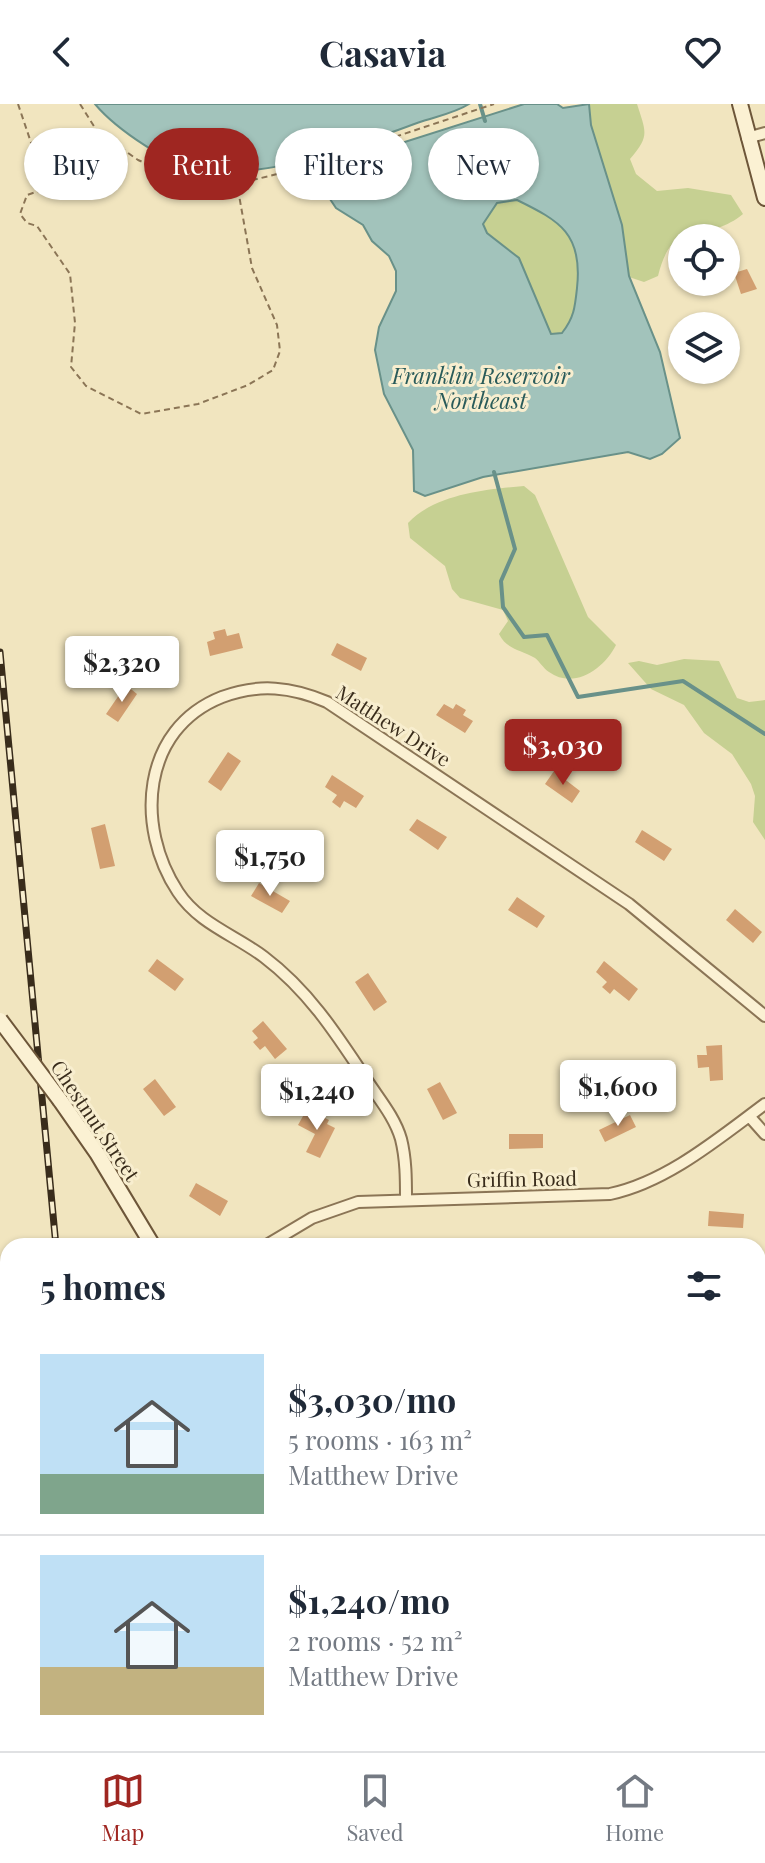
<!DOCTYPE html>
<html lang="en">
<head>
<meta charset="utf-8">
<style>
	body { margin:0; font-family:"Playfair Display",serif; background:#f2f2f3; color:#1f2937; height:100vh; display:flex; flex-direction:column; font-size:30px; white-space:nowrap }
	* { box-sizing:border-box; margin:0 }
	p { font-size:26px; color:#747a83 }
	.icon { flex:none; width:44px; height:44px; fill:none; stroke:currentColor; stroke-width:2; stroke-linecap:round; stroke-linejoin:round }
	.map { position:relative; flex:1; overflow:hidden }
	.details { position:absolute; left:0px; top:1134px; width:766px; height:514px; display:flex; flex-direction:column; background:#fff; border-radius:24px 24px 0 0; box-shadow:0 2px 6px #0004 }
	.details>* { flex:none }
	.guide { position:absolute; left:24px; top:24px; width:718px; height:72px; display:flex; gap:16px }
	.buttons { position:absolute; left:668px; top:120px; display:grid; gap:16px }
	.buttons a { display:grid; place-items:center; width:72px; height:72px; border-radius:50%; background:#fff; box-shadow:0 2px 6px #0004; font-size:40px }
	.price { position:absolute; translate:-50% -68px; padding:0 18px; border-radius:8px; background:#fff; color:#222; font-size:26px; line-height:52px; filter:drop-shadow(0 2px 4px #0008) }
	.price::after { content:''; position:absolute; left:50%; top:48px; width:24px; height:18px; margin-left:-12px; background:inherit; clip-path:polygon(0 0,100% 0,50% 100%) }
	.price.selected { background:#9f2621; color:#fff }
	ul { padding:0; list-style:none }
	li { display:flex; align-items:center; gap:24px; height:200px; padding:0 40px }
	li+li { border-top:2px solid #e0e1e3 }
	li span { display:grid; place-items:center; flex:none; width:224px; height:160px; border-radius:0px; color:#555 }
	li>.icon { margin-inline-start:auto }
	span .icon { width:96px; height:96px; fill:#fffc; stroke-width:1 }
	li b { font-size:34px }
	h2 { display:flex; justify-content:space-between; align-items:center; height:96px; padding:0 40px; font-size:34px }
	.chip { padding:0 28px; border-radius:36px; background:#fff; box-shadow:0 2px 6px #0004; font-size:28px; line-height:72px }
	.chip.selected { background:#9f2621; color:#fff }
	header { display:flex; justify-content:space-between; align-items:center; height:104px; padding:0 40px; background:#fff; font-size:36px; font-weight:700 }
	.tab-bar { display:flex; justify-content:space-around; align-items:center; height:112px; border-top:2px solid #e0e1e3; background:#fff; font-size:22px; color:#747a83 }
	.tab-bar a { display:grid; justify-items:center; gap:4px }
	.tab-bar .selected { color:#9f2621 }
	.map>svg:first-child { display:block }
	.green { fill:#c6d092 }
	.water { fill:#a2c3bb; stroke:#699189; stroke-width:2; fill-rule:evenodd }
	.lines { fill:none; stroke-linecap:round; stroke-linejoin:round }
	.stream { stroke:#699189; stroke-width:4 }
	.building { fill:#d29f71 }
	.lane-casing { stroke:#8b7556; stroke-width:9 }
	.street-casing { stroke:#8b7556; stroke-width:14 }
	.secondary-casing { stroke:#6d5639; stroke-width:18 }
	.path { stroke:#8b7556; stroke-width:2; stroke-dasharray:6 4; stroke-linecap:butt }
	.lane { stroke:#fbf1d3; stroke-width:5 }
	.street { stroke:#fbf1d3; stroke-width:10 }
	.secondary { stroke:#fbf1d3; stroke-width:14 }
	.rail-casing { stroke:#392c1b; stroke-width:7 }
	.rail { stroke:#f8eecf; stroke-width:4; stroke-dasharray:12; stroke-linecap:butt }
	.secondary-bridge-casing { stroke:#6d5639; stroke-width:18; stroke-linecap:butt }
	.secondary-bridge { stroke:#fbf1d3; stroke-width:14 }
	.labels { text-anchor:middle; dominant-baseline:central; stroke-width:6; stroke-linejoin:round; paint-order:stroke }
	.street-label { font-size:20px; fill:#392c1b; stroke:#f8eecf }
	.water-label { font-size:22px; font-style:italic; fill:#295b5a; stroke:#f8eecf }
</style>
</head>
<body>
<header><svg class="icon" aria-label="back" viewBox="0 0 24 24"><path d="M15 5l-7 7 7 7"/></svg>Casavia<svg class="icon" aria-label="heart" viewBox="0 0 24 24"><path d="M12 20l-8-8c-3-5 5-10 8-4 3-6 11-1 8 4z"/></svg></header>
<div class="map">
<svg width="765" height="1647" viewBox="0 0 765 1647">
	<rect width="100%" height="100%" fill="#f1e5bf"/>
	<path class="green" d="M 589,0 L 637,0 C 646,28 650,32 630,55 L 636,70 L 657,87 L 688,84 L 731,91 L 743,110 C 704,142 673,110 658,172 L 644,178 L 629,173 L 622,121 L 591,21 Z
		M 517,96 C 560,117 583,130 577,184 C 575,203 574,214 562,229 L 551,230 L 519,154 L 487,129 L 483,119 L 497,99 Z
		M 524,382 L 535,391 L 588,513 L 616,541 C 604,565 574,586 549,568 C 543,564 540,558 535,554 C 520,545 507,546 499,530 L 508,517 L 503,506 L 460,494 L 452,485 L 445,462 L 410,434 L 408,419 C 435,390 487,385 524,382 Z
		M 684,555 L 719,557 L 737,594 L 749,598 L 765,596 L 765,736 L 753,718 L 755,692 L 751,680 L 732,650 L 704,629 L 684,601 L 651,585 L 628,559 L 639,557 L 657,561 Z"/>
	<path class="water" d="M 95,0 L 469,0 C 455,9 438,12 423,17 C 355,41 276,74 203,67 C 172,64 115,24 95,0 Z
		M 524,0 L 557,0 L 563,4 L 589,0 L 591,21 L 622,121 L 629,172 L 660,248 L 680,334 L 662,350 L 650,355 L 628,348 L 483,373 L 425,392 L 414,387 L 413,346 L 384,290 L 375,246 L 379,223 L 396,187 L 396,167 L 389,152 L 372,137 L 363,121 L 336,104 L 314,71 L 323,64 ZM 517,96 C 560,117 583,130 577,184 C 575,203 574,214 562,229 L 551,230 L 519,154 L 487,129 L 483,120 L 497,99 Z"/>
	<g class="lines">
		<path class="stream" d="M 480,0 L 485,17
			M 494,368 L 515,445 L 501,477 L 503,503 L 524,533 L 547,531 L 578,593 L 683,577 L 765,630"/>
	</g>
	<path class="building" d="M 747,165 L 757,185 L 741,190 L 734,169 Z
		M 225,525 L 227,532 L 239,529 L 243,544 L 210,552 L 207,538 L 215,535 L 213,528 Z
		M 337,539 L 367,554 L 361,567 L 331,551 Z
		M 126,581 L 137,590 L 118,618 L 106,610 Z
		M 444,600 L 453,605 L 456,600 L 466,606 L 463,611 L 473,617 L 465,629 L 436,611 Z
		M 228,648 L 241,657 L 221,687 L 208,678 Z
		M 554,667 L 580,687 L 572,699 L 545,680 Z
		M 332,671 L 364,692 L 356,704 L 344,697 L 340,704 L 332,698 L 337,691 L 325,683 Z
		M 417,715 L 447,733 L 438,746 L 409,726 Z
		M 105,720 L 115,762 L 100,765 L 91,724 Z
		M 642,726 L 672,745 L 664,757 L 635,738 Z
		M 259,779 L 290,797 L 282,809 L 251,792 Z
		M 517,793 L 545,812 L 537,824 L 508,806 Z
		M 735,805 L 762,828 L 753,839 L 726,816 Z
		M 157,855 L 184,875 L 175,887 L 148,867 Z
		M 604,857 L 638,885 L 629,897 L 614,885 L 610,890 L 602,883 L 607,878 L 596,868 Z
		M 368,869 L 387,898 L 374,907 L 355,878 Z
		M 263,917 L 287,945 L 275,955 L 265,942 L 260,946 L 253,938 L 258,934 L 252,927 Z
		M 722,941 L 723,976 L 710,977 L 709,963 L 698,964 L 697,951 L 707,951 L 706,942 Z
		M 155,975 L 176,1003 L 164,1012 L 143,985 Z
		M 440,978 L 457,1009 L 443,1016 L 427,985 Z
		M 307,1005 L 329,1016 L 327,1020 L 335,1024 L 320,1054 L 306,1048 L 315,1030 L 298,1021 Z
		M 630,1011 L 636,1023 L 605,1038 L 599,1026 Z
		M 509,1030 L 543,1030 L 543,1044 L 509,1045 Z
		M 196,1079 L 228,1097 L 220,1112 L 189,1092 Z
		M 709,1107 L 744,1110 L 743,1124 L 708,1122 Z"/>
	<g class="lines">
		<defs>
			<path id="lane" d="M 387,1640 L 391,1647
				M 325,1647 L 333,1640"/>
			<path id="street" d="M 747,34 L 765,29
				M 749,1012 L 765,1030
				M 406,1095 C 406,1075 406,1055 401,1035 C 395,1014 380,996 368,978 C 337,931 309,887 264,853 C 235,831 199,820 178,788 C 135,723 141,625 222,593 C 259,579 292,583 327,598 L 629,800 L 765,912
				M 265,1142 L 312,1114 L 358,1098 L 610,1090 C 667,1078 719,1034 765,1000
				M 0,1280 L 8,1280
				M 758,1397 L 765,1399
				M 592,1640 L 596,1647
				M 693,1647 L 694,1640"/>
			<path id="secondary" d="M 740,0 L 765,94
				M 60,996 L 97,1049 L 153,1142
				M 430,1640 L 434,1647"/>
		</defs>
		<use href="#lane" class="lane-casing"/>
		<use href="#street" class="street-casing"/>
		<use href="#secondary" class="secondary-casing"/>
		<path class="path" d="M 18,0 L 45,80 L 42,86 L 27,91 L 20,110 L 27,119 L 37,122 L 70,170 L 75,219 L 71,263 L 86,282 L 141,310 L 198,300 L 248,281 L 273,266 L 280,247 L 277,221 L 252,164 L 237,80
			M 80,0 L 97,27 L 138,56 L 168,69 L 237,80 L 301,64 L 494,0"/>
		<use href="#lane" class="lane"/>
		<use href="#street" class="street"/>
		<use href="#secondary" class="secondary"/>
		<defs>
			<path id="rail" d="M 0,548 L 56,1142
				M 93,1640 L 94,1647"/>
		</defs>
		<use href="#rail" class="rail-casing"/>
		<use href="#rail" class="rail"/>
		<defs>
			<path id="secondary-bridge" d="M 0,916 L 60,996"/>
		</defs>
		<use href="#secondary-bridge" class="secondary-bridge-casing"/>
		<use href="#secondary-bridge" class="secondary-bridge"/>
	</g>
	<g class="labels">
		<g class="street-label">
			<text transform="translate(394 621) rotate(33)">Matthew Drive</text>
			<text transform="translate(96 1016) rotate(56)">Chestnut Street</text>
			<text transform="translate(522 1074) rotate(-1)">Griffin Road</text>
		</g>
		<g class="water-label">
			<text x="481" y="271">Franklin Reservoir<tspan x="481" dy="25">Northeast</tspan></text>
		</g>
	</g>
</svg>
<div class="buttons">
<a><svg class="icon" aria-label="locate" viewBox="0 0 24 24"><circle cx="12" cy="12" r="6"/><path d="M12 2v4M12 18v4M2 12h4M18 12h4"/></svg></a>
<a><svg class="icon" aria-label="layers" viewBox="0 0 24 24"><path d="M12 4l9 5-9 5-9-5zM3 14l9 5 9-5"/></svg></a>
</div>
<b class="price" style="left:122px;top:600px">$2,320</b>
<b class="price selected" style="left:563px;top:683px">$3,030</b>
<b class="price" style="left:270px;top:794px">$1,750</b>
<b class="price" style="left:618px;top:1024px">$1,600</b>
<b class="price" style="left:317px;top:1028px">$1,240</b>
<div class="guide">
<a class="chip">Buy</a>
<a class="chip selected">Rent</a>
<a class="chip">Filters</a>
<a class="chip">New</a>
</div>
<section class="details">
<h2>5 homes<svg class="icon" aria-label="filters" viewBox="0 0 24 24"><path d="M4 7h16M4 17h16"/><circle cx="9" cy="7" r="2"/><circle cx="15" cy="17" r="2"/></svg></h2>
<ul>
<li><span style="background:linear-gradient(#bfe0f5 75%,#7fa58c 0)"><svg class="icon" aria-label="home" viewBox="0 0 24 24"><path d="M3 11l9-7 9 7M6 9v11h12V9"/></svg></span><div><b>$3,030/mo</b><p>5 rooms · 163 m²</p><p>Matthew Drive</p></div></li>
<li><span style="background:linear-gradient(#bfe0f5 70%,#c2b280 0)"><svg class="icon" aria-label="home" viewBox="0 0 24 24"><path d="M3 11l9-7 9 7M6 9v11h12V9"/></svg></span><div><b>$1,240/mo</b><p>2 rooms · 52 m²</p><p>Matthew Drive</p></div></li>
</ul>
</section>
</div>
<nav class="tab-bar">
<a class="selected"><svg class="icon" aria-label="map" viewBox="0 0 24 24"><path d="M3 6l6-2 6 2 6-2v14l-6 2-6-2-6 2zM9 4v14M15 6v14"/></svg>Map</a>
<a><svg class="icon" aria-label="saved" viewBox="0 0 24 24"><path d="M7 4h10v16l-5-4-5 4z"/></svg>Saved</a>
<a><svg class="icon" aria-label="home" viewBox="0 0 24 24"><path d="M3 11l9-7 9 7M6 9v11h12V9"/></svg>Home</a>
</nav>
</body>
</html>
